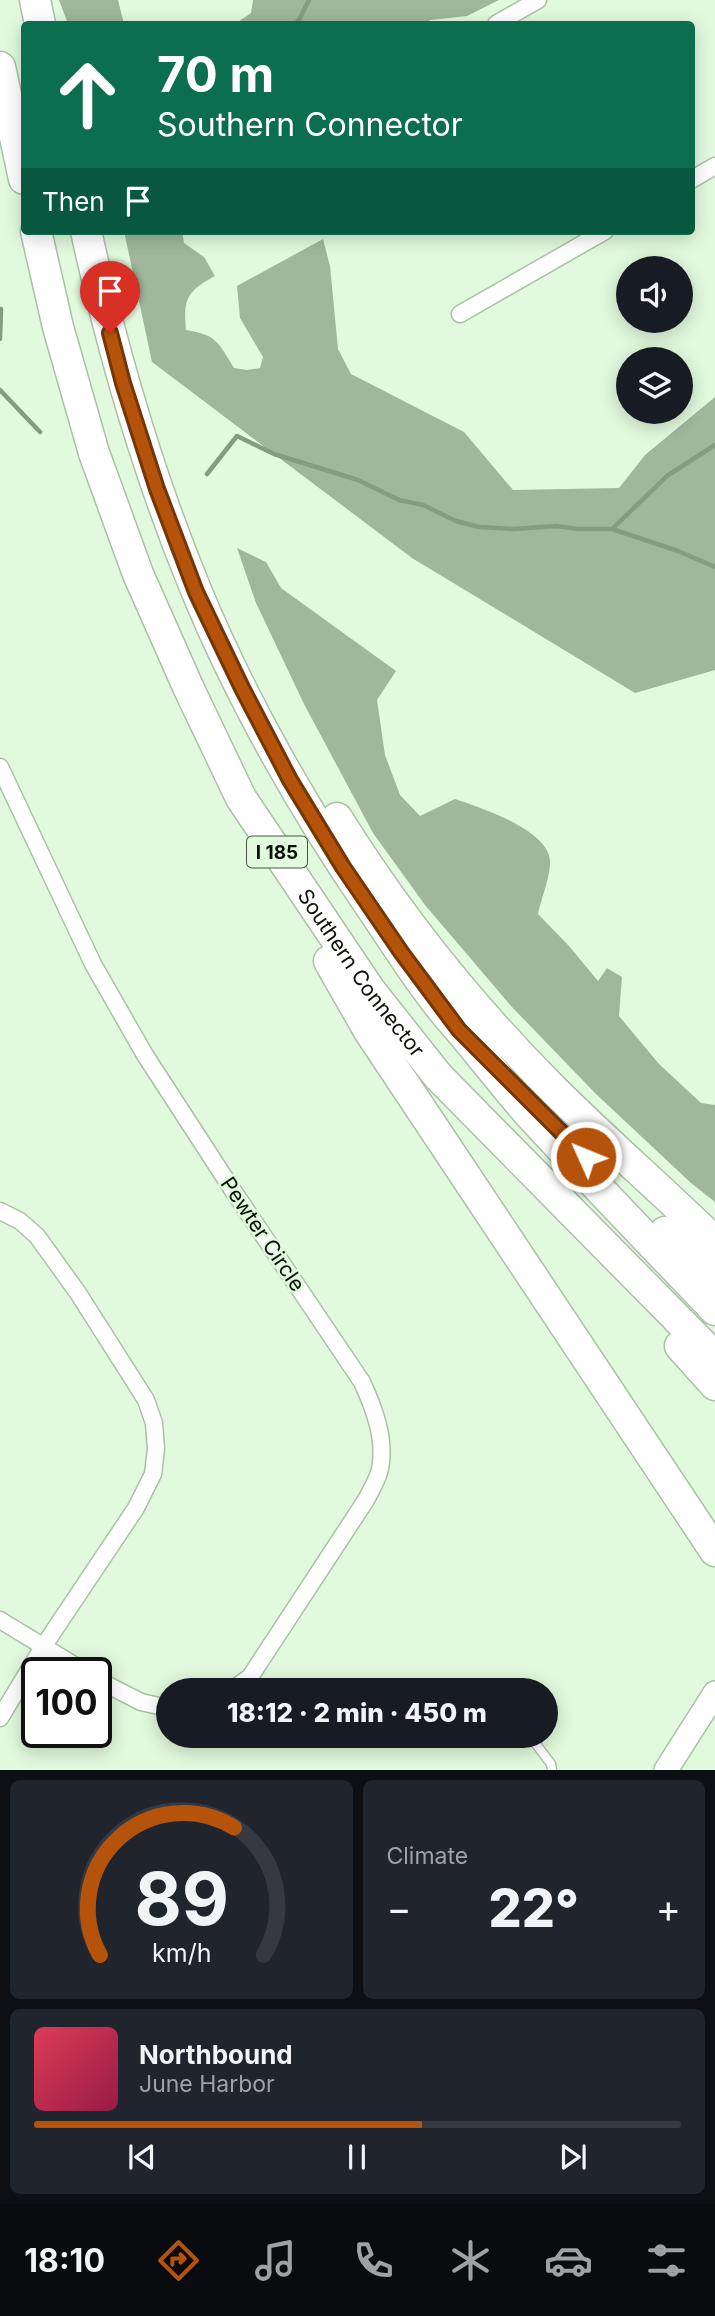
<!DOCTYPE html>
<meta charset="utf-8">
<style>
body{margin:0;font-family:Inter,sans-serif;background:#20242c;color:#f1f3f6;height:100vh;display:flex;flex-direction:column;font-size:26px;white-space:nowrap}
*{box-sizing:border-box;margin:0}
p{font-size:23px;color:#9ea1a6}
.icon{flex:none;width:38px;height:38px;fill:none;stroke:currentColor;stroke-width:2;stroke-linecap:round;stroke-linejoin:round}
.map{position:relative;height:1770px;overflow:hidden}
.sheet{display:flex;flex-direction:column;gap:10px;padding:10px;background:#0d0f14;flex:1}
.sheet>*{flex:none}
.guide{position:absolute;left:21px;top:21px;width:674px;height:214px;border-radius:7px;box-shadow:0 4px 18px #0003;background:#0b6e4f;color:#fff;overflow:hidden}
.tools{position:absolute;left:616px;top:256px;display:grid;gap:14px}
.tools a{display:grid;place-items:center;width:77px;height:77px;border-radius:50%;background:#171b24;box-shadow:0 4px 18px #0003;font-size:35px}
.speed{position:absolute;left:21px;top:1657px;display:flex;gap:14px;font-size:35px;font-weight:700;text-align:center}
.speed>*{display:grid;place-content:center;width:91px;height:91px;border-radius:50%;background:#171b24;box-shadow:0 4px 18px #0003;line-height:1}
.speed .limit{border:4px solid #111;border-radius:10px;background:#fff;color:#111}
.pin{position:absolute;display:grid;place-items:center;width:60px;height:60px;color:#fff;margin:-72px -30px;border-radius:50% 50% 50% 0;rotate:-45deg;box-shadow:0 0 7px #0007}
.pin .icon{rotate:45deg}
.me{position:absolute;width:77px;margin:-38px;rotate:314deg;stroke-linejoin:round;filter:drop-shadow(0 0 5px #0008)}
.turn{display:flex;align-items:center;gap:24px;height:147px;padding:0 21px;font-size:32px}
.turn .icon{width:91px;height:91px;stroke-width:2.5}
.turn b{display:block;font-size:49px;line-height:60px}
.then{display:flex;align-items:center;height:66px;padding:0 21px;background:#0003;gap:14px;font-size:26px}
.big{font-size:52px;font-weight:800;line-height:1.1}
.sheet .tile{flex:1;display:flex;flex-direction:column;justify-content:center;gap:10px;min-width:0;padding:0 24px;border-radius:10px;background:#20242c}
.sheet .dial{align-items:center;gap:0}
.dial svg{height:182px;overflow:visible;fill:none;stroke:#363941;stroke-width:7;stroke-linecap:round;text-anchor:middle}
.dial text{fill:#f1f3f6;stroke:none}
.song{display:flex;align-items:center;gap:21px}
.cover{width:84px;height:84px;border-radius:10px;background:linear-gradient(135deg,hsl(350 70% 55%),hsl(340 70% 35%))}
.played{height:7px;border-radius:4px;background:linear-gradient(90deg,#b45309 60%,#363941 60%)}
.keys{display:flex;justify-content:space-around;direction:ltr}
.heat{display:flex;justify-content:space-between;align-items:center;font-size:38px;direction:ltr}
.sheet .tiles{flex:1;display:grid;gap:10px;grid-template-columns:1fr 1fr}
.tile:last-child{grid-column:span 2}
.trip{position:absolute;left:156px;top:1678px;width:402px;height:70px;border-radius:35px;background:#171b24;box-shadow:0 4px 18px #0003;font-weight:800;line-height:70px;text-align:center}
.dock{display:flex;height:112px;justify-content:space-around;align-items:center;background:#090b0e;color:#9ea1a6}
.dock .icon{width:49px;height:49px}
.dock .active{color:#b45309}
.dock b{font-size:32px;color:#f1f3f6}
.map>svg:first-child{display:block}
</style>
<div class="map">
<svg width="715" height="1770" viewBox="0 0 715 1770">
<rect width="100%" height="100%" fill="#e1f9dd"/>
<path fill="#a0b79c" d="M 59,0 L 118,0 L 124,24 L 68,24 Z
M 253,0 L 499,0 L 467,16 L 431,20 L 420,24 L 235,24 L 251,13 Z
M 124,231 L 182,231 L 184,243 L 204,257 L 215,276 C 187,291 183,299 186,330 C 217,335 218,342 234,368 L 247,370 L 260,368 L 263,357 L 240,318 L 237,286 L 323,239 L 330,266 L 338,349 L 351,374 L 464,432 L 513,490 L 619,488 L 645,455 L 715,397 L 715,670 L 635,693 L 412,558 L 152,362 Z
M 237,548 L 266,562 L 281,588 L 396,671 L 377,700 L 385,755 L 400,795 L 420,816 L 455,799 C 479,807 549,830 550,861 C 551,874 541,900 538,914 L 569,946 L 598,981 L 607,968 L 622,977 L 619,1016 L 659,1064 L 701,1103 L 715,1105 L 715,1202 L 691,1183 L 596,1094 L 511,1006 L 425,905 L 373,833 L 304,704 L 256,603 Z"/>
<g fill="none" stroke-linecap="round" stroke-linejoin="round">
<path stroke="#859c82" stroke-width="4.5" d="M 294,24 L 299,20 L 309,0
M 0,339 L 1,309
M 0,390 L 40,432
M 207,474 L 237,436 L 274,454 L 358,480 L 399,500 L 423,505 L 456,521 L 479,527 L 514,529 L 556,526 L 578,529 L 612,529 L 678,551 L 715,567
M 612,529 L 667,476 L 715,445"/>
<defs>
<path id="lane" d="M 454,1688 L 459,1690
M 530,1736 L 551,1764 L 552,1770"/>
<path id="street" d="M 496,24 L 538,0
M 691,180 L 715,166
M 460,314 L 605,231
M 0,767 L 93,964 L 145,1055 L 232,1189 L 362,1382 C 374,1408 386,1439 380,1469 C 378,1479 371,1490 366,1500 L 250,1677 L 232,1690
M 0,1211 L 20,1221 L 37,1236 L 78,1293 L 146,1400 L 154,1423 L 156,1449 L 153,1474 L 136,1508 L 43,1647 L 0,1718
M 0,1620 L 87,1673
M 96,1679 L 141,1702 L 168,1708"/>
<path id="secondary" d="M 666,1770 L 715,1693"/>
<g id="highway">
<path d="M 35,0 L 40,24"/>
<path d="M 0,67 L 24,179"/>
<path id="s1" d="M 36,231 L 58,327 L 94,453 L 138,574 L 189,689 L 241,798 L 370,990 L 438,1076 L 715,1357"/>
<path d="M 86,231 C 113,354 148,474 196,590 C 240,697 303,808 368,903 C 396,944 424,990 457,1027 C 482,1056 505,1087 530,1115 C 591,1181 653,1245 715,1310"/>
<path d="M 337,818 C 398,916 471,1007 553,1089 C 605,1141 662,1190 715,1242"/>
<path d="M 329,961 L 369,1031 L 715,1551"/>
<path d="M 665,1232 L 715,1276"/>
<path d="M 680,1346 L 715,1385"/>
</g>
</defs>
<use href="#lane" stroke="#aac1a6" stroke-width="11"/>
<use href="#street" stroke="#aac1a6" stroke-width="19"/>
<use href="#secondary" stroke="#aac1a6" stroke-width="26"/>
<use href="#highway" stroke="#aac1a6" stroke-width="33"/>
<use href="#lane" stroke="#fff" stroke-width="8"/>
<use href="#street" stroke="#fff" stroke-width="16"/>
<use href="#secondary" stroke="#fff" stroke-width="23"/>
<use href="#highway" stroke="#fff" stroke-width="30"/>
</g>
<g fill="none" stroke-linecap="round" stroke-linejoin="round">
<defs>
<path id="route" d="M 110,333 L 123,383 L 157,489 L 196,592 L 242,688 L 290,780 L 343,867 L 401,952 L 459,1030 L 586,1157"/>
</defs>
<use href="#route" stroke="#753606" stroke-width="18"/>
<use href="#route" stroke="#b45309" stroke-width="12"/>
</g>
<g text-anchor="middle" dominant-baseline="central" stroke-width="5" stroke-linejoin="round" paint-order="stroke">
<rect fill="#e1f9dd" stroke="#4a5748" stroke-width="2" x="247" y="836.5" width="60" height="31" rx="5"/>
<g font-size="19" font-weight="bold" fill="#0a1108">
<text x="277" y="852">I 185</text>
</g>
<g font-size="21" fill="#0a1108" stroke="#e1f9dd">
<text stroke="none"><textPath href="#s1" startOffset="817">Southern Connector</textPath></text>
<text transform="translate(263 1234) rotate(56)">Pewter Circle</text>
</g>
</g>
</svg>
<div class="tools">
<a><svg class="icon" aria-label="sound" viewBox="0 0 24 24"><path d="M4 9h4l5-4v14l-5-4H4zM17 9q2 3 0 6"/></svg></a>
<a><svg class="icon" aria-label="layers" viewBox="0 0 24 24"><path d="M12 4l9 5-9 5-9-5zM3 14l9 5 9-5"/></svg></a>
</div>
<div class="speed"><div class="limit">100</div></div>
<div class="pin" style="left:110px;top:333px;background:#d93025"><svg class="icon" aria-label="arrive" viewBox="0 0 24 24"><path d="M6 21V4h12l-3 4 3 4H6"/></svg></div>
<svg class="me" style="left:586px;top:1157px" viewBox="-20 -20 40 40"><circle r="17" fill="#b45309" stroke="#fff" stroke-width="3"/><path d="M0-11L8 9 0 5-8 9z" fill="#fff"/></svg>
<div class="trip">18:12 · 2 min · 450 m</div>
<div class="guide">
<div class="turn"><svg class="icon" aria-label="ahead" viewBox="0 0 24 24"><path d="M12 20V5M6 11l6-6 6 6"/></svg><div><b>70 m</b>Southern Connector</div></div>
<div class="then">Then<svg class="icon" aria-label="arrive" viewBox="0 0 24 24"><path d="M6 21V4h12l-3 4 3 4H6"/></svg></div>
</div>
</div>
<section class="sheet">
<div class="tiles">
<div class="tile dial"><svg viewBox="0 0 100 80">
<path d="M14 69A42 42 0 1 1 86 69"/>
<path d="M14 69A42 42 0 0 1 73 13" stroke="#b45309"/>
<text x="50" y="56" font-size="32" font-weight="700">89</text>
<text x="50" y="72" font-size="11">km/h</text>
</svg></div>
<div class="tile"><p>Climate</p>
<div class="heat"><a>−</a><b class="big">22°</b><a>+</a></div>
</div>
<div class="tile">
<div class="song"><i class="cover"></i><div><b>Northbound</b><p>June Harbor</p></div></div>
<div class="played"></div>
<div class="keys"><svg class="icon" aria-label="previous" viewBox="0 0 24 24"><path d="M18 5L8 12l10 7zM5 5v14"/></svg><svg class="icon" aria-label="pause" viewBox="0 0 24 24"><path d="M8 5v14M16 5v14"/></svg><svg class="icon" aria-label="next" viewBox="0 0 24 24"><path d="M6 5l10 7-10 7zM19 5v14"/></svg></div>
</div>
</div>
</section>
<nav class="dock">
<b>18:10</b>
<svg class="icon active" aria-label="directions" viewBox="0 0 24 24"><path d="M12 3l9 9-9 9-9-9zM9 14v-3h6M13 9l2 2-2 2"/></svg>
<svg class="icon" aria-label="music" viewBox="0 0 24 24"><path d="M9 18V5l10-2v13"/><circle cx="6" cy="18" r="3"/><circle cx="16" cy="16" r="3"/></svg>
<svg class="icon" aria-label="phone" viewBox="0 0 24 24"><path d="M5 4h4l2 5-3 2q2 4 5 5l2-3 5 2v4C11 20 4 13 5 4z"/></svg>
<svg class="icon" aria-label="climate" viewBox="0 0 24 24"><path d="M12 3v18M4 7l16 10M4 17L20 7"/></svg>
<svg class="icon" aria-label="car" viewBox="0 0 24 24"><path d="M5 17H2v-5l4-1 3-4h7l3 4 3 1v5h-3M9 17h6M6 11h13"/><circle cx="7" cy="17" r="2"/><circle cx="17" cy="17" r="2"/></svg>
<svg class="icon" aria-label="filters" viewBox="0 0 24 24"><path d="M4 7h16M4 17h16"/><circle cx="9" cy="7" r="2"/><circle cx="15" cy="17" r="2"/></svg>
</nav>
